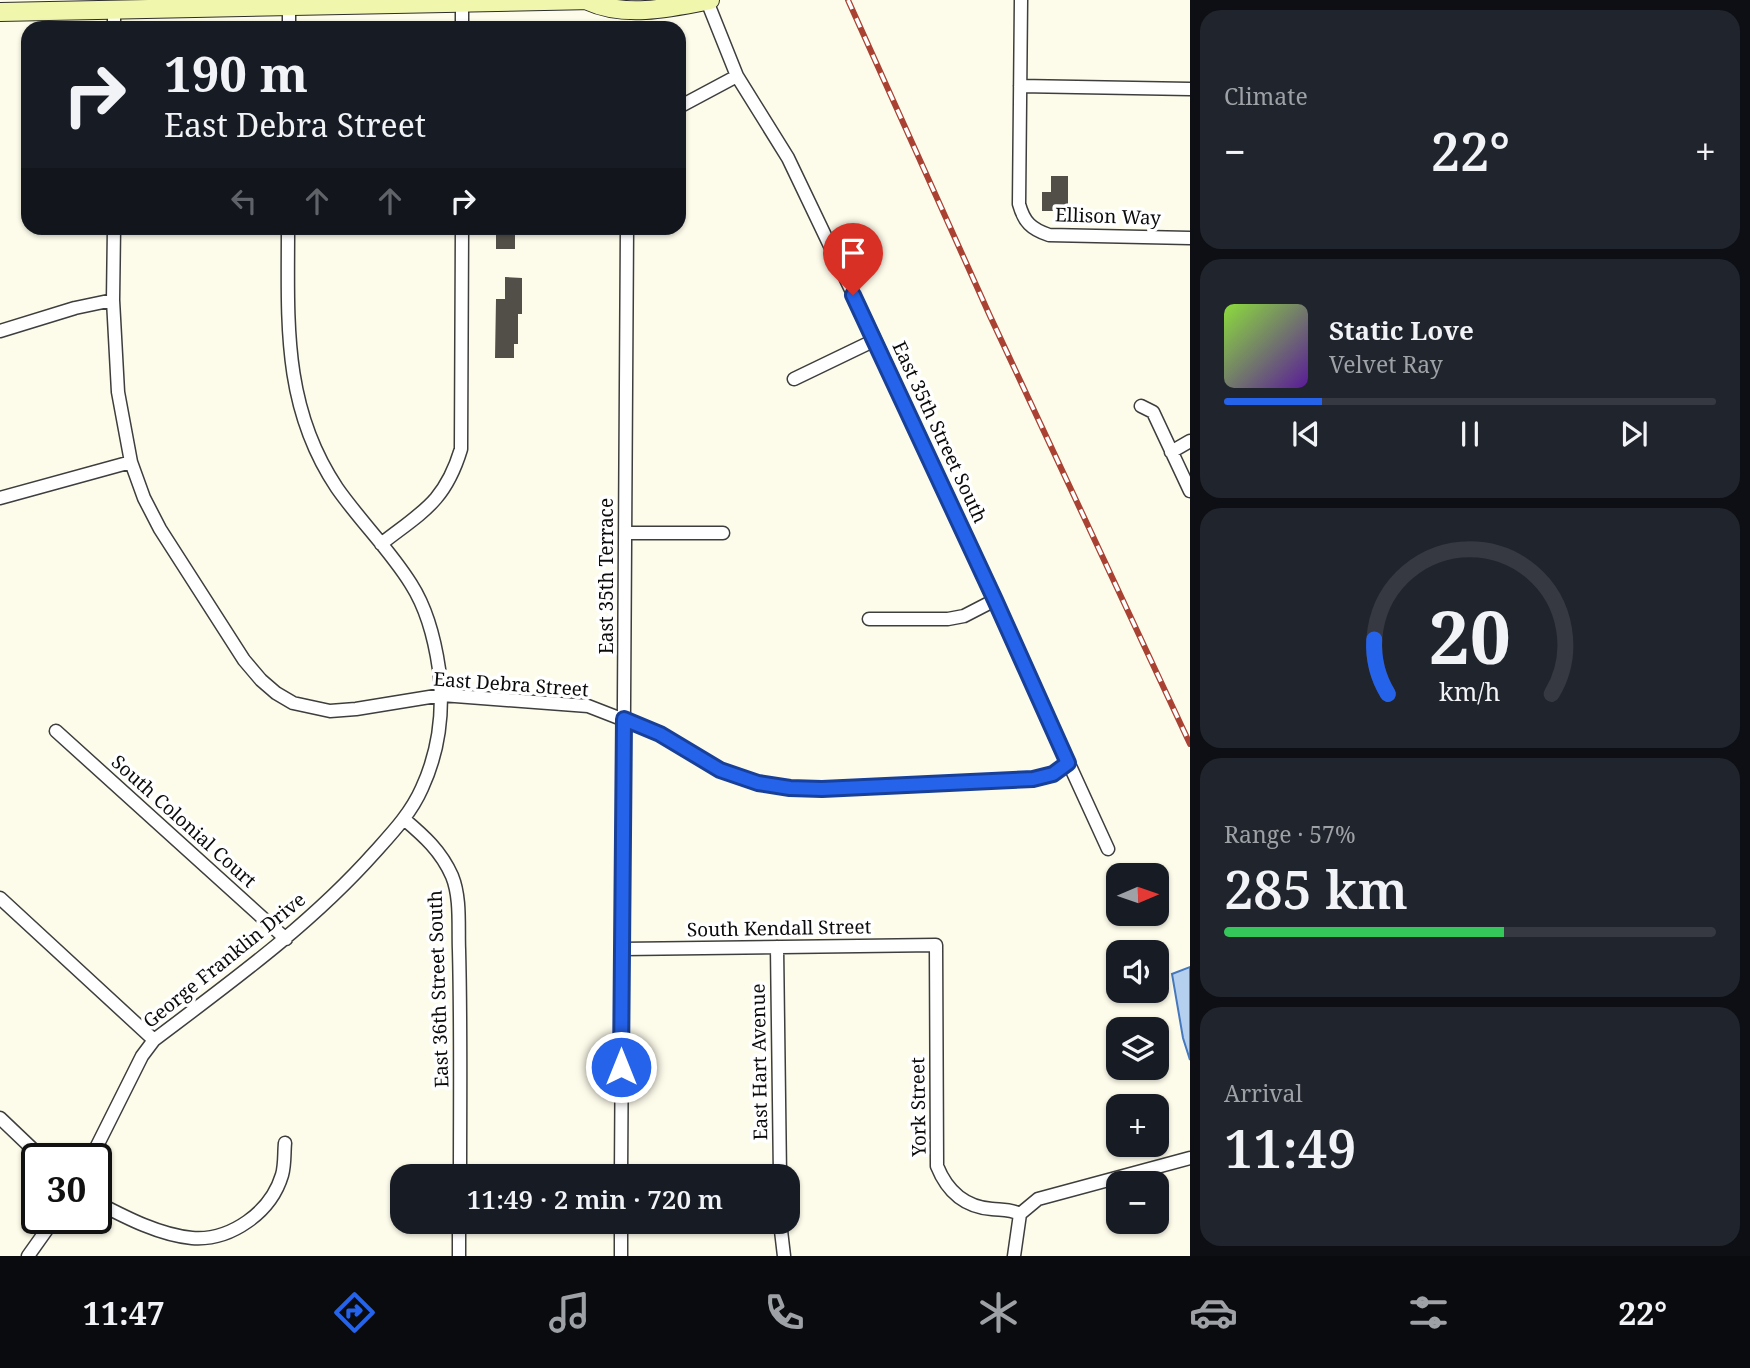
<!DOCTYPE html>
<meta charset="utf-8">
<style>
body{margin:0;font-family:"Noto Serif",serif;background:#20242c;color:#f1f3f6;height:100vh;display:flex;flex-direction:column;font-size:26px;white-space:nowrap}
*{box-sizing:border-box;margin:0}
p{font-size:23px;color:#9ea1a6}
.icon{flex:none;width:38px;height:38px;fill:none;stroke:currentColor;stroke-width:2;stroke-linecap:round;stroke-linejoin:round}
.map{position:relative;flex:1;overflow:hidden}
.details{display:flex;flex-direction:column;gap:10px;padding:10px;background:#0d0f14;width:560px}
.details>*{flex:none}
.guide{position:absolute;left:21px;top:21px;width:665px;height:214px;border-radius:21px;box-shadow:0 2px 5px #0004;background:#171b24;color:#f1f3f6;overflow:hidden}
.needle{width:46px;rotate:88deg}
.buttons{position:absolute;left:1106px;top:863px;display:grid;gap:14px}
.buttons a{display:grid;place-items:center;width:63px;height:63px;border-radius:14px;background:#171b24;box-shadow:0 2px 5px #0004;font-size:35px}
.speed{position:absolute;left:21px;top:1143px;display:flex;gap:14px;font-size:35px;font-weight:700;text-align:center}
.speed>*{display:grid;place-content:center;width:91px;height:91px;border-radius:50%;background:#171b24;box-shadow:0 2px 5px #0004;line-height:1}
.speed .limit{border:4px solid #111;border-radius:10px;background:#fff;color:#111}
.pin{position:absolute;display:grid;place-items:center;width:60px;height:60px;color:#fff;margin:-72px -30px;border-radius:50% 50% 50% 0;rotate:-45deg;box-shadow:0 0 7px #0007}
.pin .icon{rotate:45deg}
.me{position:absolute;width:77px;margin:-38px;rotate:0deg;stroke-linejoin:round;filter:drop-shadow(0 0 5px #0008)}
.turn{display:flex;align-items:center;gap:24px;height:147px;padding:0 28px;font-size:32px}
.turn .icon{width:91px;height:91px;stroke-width:2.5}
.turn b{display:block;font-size:49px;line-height:60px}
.lanes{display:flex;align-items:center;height:66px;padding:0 28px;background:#0003;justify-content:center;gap:35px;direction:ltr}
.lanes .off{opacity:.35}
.big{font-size:52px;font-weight:600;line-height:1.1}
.details .widget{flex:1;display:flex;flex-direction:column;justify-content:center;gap:10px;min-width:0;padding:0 24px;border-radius:21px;background:#20242c}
.details .dial{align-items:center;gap:0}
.dial svg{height:182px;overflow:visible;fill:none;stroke:#363941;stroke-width:7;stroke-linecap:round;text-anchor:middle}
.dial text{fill:#f1f3f6;stroke:none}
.song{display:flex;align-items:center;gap:21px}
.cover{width:84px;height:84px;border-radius:10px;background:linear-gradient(135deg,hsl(90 70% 55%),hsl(270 70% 35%))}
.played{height:7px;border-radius:4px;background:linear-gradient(90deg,#2563eb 20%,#363941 20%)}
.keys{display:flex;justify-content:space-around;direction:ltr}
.heat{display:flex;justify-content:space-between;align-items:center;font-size:38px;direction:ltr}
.charge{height:10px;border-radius:5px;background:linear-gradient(90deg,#34c759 57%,#363941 0)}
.trip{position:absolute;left:390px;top:1164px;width:410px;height:70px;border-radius:21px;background:#171b24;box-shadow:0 2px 5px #0004;font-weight:600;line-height:70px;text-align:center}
.menu{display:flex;height:112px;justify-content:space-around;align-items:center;background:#090b0e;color:#9ea1a6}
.menu .icon{width:49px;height:49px}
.menu .selected{color:#2563eb}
.menu b{font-size:32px;color:#f1f3f6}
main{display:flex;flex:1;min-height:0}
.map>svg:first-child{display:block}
</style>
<main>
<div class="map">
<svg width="1190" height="1256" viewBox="0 0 1190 1256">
<rect width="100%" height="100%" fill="#fdfceb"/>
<path fill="#b5cfee" stroke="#4578bd" stroke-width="2" d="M 1190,967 L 1190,1060 L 1183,1038 L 1172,974 Z"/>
<path fill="#524e48" d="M 1051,176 L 1068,176 L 1068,211 L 1042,211 L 1042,192 L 1051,192 Z
M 498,228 L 515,228 L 515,249 L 496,249 L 496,229 Z
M 505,277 L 522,278 L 522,314 L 518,314 L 518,344 L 514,344 L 514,358 L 495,358 L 496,299 L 505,299 Z"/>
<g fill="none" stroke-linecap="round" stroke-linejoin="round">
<defs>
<path id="minor" d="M 1021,0 L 1019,204 C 1024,222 1031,229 1049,235 L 1190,238
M 707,1 L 737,76 L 788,158 L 875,340 L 1108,849
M 289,7 L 289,28
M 114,28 L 114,10
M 462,28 L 462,3
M 1020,86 L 1190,89
M 679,107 L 737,76
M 114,228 L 113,300 L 118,392 L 131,462 L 144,498 L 160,529 L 244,660 L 261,680 L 276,693 L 293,703 L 330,711 L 356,709 L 442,695 L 588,706 L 660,734 L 720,770 L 758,783 L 790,788 L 822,789 L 1033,779 L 1053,774 L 1068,763
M 0,331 L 75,308 L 113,300
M 794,379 L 875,340
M 1141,406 L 1153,412 L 1190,491
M 1171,452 L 1190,441
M 0,498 L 131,462
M 626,533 L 723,533
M 381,544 C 422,512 445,502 461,449 L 462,228
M 869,619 L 948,619 L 964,616 L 995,600
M 56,731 L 286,939
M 404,819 C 424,836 441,851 452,876 C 461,898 458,926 459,950 C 461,1025 460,1101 460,1176
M 0,898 L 154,1040
M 777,947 L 780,1176
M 622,949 L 936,945 L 937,1166 C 947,1191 964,1207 992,1209 C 1002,1210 1010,1209 1020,1214
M 0,1118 L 42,1158
M 91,1158 L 142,1056 L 154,1040 C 232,981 310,925 375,852 C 393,832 411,813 422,788 C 439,751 444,710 439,669 C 435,641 427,609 411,584 C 390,550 360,521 337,488 C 282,406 288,321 288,228
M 621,1176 L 627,228
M 96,1202 C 125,1217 159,1235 192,1238 C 231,1241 271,1212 282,1175 C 285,1165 284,1153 285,1143
M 1020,1214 L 1038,1199 L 1190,1158
M 780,1222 L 784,1256
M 28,1256 L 55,1218
M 459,1256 L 459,1222
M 621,1256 L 621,1222
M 1014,1256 L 1020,1214"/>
<path id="secondary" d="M 588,1 C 625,18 670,8 710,0
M 0,12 L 593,0"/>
</defs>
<use href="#minor" stroke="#3e3e3e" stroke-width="15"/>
<use href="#secondary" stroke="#2d2d2d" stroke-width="20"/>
<use href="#minor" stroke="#fff" stroke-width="12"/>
<use href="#secondary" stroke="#f1f6ad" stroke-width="18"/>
<defs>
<path id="rail" d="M 848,0 L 990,316 L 1190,744"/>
</defs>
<use href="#rail" stroke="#aa4233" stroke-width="6"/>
<use href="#rail" stroke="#fff" stroke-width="3.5" stroke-dasharray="10" stroke-linecap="butt"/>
</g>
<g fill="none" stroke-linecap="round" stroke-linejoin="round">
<defs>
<path id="route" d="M 621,1067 L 624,719 L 660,734 L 720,770 L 758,783 L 790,788 L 822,789 L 1033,779 L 1053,774 L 1068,763 L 995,600 L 853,295"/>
</defs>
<use href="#route" stroke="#184099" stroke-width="18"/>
<use href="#route" stroke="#2563eb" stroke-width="12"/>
</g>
<g text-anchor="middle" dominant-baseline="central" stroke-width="7" stroke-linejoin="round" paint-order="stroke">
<g font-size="19" fill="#0b0b0b" stroke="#fff">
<text transform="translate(1108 216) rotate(2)">Ellison Way</text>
<text transform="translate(940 432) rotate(65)">East 35th Street South</text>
<text transform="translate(606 576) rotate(-90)">East 35th Terrace</text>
<text transform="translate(511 684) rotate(4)">East Debra Street</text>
<text transform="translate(184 821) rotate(42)">South Colonial Court</text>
<text transform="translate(779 928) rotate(-1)">South Kendall Street</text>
<text transform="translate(224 960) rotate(-39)">George Franklin Drive</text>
<text transform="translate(438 989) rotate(-92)">East 36th Street South</text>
<text transform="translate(759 1062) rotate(-91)">East Hart Avenue</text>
<text transform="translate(918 1107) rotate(-91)">York Street</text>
</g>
</g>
</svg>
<div class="buttons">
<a><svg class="needle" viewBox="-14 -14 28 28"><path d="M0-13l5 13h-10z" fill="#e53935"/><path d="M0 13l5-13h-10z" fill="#9ea1a6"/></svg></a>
<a><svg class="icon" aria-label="sound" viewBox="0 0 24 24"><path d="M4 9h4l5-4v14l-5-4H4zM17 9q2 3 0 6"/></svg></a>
<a><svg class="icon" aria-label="layers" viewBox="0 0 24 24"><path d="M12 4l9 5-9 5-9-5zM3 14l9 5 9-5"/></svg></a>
<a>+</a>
<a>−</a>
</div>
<div class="speed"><div class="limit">30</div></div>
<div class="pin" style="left:853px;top:295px;background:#d93025"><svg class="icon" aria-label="arrive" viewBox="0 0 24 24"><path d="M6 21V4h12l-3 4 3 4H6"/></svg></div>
<svg class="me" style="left:621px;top:1067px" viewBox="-20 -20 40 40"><circle r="17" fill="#2563eb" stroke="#fff" stroke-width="3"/><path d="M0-11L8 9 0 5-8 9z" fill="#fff"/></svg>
<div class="trip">11:49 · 2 min · 720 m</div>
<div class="guide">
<div class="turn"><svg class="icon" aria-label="right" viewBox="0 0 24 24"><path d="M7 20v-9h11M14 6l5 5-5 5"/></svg><div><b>190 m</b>East Debra Street</div></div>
<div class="lanes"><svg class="icon off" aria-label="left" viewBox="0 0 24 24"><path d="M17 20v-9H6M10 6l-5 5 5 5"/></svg><svg class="icon off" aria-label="ahead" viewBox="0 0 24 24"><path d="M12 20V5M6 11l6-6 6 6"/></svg><svg class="icon off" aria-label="ahead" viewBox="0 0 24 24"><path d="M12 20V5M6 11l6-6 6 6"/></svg><svg class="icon" aria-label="right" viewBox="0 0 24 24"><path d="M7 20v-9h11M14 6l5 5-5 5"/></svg></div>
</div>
</div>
<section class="details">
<div class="widget"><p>Climate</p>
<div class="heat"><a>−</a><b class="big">22°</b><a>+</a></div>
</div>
<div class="widget">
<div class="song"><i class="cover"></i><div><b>Static Love</b><p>Velvet Ray</p></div></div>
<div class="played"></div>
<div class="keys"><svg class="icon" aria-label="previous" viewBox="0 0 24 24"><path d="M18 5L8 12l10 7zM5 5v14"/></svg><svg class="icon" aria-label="pause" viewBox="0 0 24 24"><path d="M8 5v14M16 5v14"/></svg><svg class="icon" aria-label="next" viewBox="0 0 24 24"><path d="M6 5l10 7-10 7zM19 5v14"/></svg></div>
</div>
<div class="widget dial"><svg viewBox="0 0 100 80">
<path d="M14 69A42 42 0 1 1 86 69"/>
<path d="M14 69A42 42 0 0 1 8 45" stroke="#2563eb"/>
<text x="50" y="56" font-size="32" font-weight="700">20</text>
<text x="50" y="72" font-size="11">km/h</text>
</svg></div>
<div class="widget"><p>Range · 57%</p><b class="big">285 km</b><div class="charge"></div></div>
<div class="widget"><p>Arrival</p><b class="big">11:49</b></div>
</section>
</main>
<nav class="menu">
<b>11:47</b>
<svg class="icon selected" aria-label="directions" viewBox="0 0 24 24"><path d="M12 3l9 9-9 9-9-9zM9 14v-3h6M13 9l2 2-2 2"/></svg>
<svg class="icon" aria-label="music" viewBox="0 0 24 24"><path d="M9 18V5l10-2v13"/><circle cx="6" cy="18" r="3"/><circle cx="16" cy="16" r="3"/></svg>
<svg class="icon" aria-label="phone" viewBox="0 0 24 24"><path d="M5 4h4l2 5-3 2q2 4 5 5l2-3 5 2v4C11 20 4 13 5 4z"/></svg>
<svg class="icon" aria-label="climate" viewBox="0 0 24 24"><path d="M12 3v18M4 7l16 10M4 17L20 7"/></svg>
<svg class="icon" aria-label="car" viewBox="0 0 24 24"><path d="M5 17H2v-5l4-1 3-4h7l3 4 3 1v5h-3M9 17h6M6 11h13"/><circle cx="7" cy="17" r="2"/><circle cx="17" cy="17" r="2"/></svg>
<svg class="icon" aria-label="filters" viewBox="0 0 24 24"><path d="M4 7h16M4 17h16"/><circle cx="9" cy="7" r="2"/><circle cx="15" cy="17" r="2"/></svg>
<b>22°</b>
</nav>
